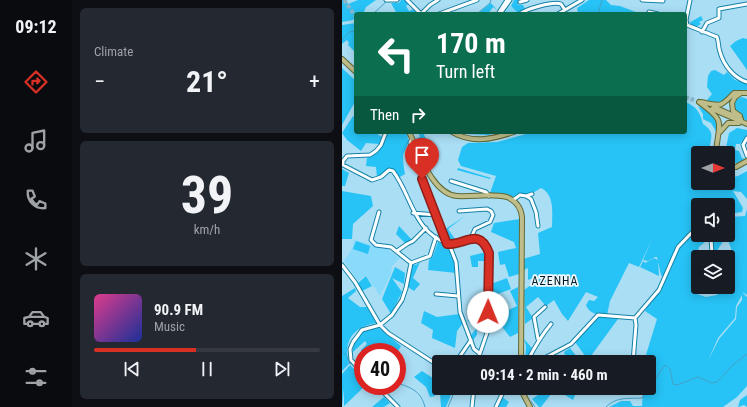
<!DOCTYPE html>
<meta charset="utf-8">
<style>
body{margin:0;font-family:"Roboto Condensed",sans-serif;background:#242831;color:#f1f3f6;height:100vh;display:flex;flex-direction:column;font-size:15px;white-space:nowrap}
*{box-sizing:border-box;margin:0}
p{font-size:13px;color:#9ea1a6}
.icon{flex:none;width:22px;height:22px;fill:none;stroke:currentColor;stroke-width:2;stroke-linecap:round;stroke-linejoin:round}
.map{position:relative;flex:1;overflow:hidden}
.side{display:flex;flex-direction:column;gap:8px;padding:8px;background:#0d0f14;width:270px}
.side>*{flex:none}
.top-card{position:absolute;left:12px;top:12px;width:333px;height:122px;border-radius:4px;box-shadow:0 2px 10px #0003;background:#0b6e4f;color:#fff;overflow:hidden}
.needle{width:26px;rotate:90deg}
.fabs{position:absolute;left:349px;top:146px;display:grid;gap:8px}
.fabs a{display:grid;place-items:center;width:44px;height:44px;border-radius:4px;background:#171b24;box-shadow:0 2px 10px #0003;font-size:20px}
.speed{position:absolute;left:12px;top:343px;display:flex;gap:8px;font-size:20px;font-weight:700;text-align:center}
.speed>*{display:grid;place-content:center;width:52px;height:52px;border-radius:50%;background:#171b24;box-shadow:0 2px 10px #0003;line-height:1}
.speed .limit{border:6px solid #d22;background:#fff;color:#111}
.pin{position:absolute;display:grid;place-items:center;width:34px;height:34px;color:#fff;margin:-41px -17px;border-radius:50% 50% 50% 0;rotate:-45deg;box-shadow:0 0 4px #0007}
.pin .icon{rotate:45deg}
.me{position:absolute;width:44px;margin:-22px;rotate:1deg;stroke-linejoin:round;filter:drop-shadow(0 0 3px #0008)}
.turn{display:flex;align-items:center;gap:14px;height:84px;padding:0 16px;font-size:18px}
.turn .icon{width:52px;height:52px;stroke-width:2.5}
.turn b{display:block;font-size:28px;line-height:34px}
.then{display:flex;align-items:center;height:38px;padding:0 16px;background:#0003;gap:8px;font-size:15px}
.big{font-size:30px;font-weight:700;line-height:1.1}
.side .card{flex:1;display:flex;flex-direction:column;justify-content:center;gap:6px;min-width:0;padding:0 14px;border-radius:6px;background:#242831}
.side .dial{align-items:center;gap:0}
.dial b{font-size:52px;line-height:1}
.song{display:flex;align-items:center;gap:12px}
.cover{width:48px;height:48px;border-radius:6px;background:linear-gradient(135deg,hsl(330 70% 55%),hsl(230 70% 35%))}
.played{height:4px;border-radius:2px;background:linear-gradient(90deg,#d93025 45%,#363941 45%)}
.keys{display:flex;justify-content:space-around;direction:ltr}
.heat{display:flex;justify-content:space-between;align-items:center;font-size:22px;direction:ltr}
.trip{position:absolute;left:90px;top:355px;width:224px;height:40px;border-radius:4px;background:#171b24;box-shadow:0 2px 10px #0003;font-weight:700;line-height:40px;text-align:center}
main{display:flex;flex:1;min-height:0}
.menu{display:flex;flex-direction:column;width:72px;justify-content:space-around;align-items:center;background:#090b0e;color:#9ea1a6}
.menu .icon{width:28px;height:28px}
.menu .active{color:#d93025}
.menu b{font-size:18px;color:#f1f3f6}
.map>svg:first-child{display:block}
</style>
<main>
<nav class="menu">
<b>09:12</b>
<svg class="icon active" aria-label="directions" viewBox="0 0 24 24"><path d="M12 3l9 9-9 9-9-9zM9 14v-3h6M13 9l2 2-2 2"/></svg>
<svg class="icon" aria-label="music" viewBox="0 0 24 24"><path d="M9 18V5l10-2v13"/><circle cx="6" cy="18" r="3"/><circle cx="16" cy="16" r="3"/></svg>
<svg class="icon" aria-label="phone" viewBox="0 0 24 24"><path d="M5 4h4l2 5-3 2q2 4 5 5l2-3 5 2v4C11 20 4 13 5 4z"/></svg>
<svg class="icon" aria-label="climate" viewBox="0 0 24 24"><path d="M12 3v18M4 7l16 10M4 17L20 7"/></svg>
<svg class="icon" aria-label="car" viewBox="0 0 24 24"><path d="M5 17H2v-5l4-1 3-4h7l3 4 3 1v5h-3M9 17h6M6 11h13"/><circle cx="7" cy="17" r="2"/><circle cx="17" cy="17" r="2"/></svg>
<svg class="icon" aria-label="filters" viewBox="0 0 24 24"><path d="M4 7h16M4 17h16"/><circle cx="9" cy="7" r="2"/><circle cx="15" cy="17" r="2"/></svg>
</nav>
<section class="side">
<div class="card"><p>Climate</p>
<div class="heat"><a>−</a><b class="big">21°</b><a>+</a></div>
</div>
<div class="card dial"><b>39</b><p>km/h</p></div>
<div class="card">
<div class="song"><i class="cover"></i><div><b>90.9 FM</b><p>Music</p></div></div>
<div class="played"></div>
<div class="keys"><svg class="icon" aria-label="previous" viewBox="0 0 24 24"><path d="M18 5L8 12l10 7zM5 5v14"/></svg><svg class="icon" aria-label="pause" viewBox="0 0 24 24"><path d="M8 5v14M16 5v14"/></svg><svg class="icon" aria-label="next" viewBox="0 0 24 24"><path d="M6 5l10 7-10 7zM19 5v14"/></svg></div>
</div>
</section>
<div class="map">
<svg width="405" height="407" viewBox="0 0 405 407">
<rect width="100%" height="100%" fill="#aadef5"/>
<path fill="#8adafc" d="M 167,5 L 176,13 L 175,14 L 161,14 Z
M 12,240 L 45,249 L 58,258 L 50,266 L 49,274 L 38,296 L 24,275 L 16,281 L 2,261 L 10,249 Z"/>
<path fill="#27c3f6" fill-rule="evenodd" d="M 0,0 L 4,0 L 6,4 L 16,0 L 34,0 L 24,7 L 21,14 L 14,14 L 11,20 L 0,22 Z
M 59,0 L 65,0 L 68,3 L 64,6 L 67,11 L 72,9 L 74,11 L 69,14 L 55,14 L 49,3 L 57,3 Z
M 172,0 L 176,0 L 176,5 L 181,5 L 183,9 L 176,13 L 169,6 Z
M 247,0 L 264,0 L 269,5 L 278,6 L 299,14 L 236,14 L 235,8 Z
M 149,3 L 155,10 L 151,7 L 146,14 L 135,14 Z
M 359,16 L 361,20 L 357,22 L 359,24 L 354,27 L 347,23 Z
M 14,23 L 14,53 L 6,45 L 7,43 L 5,40 L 0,44 L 0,25 Z
M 401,38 L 405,39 L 405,70 L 388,46 L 394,41 Z
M 0,68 L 14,81 L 14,100 L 0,125 Z
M 373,70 L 382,75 L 385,72 L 393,80 L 405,83 L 405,91 C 387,84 390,109 364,101 L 370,94 L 365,87 L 366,76 L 369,71 Z
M 400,97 L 405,99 L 405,121 L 394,113 L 391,106 L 393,100 Z
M 343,102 C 354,106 358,112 361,124 C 376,134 366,140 368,153 L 356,153 L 356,183 L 386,183 L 386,178 L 396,176 L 405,171 L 405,199 L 399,192 L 391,191 L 401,208 L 400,212 L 386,214 L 386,205 L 356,205 L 356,224 L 334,247 L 321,277 L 319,275 L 315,257 L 313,257 L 306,261 L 301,260 L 310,239 L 297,267 L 287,263 L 268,301 L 265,315 C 256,314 248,315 244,305 L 247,300 L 252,301 L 256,297 L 244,292 L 226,321 L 220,314 L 212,300 L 204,306 L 196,297 L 184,307 L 191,318 L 183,324 L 182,290 L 202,276 L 201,274 L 186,280 L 186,268 L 182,270 L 181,259 L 198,254 L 196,233 L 210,227 C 210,213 213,195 199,188 L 184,197 L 176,195 L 171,197 L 148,193 L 154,176 L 119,166 L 116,160 L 120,147 L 126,143 L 155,142 L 191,132 L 343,132 Z
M 356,106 L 369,113 L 375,122 L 375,133 L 369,123 L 361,119 L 361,114 Z
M 11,116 L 14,118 L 14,132 L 32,132 L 40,137 L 37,144 L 24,143 L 19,151 L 5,140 L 0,133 Z
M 395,128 L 405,130 L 405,136 L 398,144 L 394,144 L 393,150 L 397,151 L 400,158 L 403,159 C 397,164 394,164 386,161 L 386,153 L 381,152 L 384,148 L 387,133 Z
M 45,132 L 64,132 C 70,145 62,147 61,157 C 61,162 62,169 63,174 L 56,178 L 50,169 L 46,169 L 35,178 L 34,167 L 24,166 L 25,158 C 37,154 42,144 45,132 Z
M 76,132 L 81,132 L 89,152 L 79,156 L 72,140 L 78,137 Z
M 128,132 L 157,132 L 146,135 L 126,134 Z
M 116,168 L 149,178 L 148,179 L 115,170 Z
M 0,169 L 7,173 L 3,186 L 0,186 Z
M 0,191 L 29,196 L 31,206 L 11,224 L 10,239 L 0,239 Z
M 405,209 L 405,295 L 400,292 L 405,297 L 405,386 L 395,397 L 381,407 L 267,407 L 279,401 L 288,401 L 291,406 L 300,406 L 301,388 L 307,388 L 307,362 L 303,358 L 315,319 L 303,311 L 328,271 L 337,248 L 355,228 L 356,235 L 366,235 L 363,242 L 357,247 L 354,260 L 349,285 L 352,293 L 364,297 L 375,295 L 380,287 L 386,287 L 386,257 L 381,256 L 390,251 L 385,238 L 382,240 L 371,257 L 371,235 L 386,235 L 386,217 L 403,216 ZM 400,295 L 400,300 L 395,307 L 394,319 L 377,339 L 366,361 L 376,338 L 393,318 L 394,306 Z
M 123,216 L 106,229 L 113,239 L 108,240 L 102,230 Z
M 178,219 L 177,274 L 167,277 L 163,264 L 158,265 L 156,252 L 174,248 L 172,242 L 149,232 L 152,223 Z
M 57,226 L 71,241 L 63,243 L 54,234 Z
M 14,241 L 28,246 L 26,254 L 11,249 Z
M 96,242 L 106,246 L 112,260 L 114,273 L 86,270 L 87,260 L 91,256 Z
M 144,252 L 144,261 L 136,261 L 136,267 L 130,267 L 128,256 Z
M 312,258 L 316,260 L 317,276 L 298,267 L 301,261 L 303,263 Z
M 78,262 L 71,278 L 78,284 L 72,291 L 66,287 L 69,267 L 71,264 L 74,265 Z
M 53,267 L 63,273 L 62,284 L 50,278 L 60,292 L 49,314 L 40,299 Z
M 24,276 L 30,286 L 20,291 L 16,283 Z
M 165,278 L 169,289 L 153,295 L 149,284 Z
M 176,287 L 176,333 L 168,337 L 157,323 L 147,324 L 147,290 L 154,316 L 175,306 L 168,291 Z
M 13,288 L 14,291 L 6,298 L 18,307 L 25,307 L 34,323 C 11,327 1,341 7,364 L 0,371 L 0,296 Z
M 82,311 L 95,317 L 117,314 L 121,323 L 115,331 L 113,348 L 90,338 L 91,330 L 79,323 Z
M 256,316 L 276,319 L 246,360 L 233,342 Z
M 138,317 L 139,319 L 134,320 L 135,335 L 131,340 L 129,335 L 134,329 L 125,320 Z
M 37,328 L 59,346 L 55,353 L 21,352 L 21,358 L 19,350 L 25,344 L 23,341 L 11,352 C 10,346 17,333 24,330 C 28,329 33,329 37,328 Z
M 182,339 L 190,348 L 183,362 L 184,346 Z
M 228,348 L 239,362 L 225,362 L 222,352 Z
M 8,365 L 21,378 L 21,386 L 23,386 L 2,406 L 2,389 L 0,407 L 0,374 Z
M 80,371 L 97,382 L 93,396 L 88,397 L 84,387 L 72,377 Z
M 101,388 L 112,388 L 104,407 L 99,407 L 98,393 Z
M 206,388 L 236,388 L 231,400 L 213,389 L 199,407 L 197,407 L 190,399 Z
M 405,395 L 405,407 L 402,405 L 396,407 L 398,400 Z
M 159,396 L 167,402 L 164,407 L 154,407 Z
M 42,397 L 48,403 L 42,407 L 30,407 Z"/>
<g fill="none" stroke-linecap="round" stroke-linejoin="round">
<path stroke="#45a1c5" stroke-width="1" d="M 31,14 L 45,1 L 55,2 L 58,0
M 135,14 L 148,3 L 149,0
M 256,14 L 260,0
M 0,40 L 7,32 L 14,31
M 0,351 L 5,356 L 8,364 L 11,363
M 124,362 L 128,355 L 129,362
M 55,383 C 70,388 79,391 83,407
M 189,401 L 193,407
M 106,407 L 114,388
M 264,407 C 275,396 287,399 300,398 L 323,365 L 328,369 L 331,384 L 335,385 L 356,377 L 370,383 L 375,382 L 391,365 L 405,354"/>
<path stroke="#88b7cc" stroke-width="4" stroke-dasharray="4 2" stroke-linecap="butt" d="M 2,0 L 14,17
M 343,97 L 352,100"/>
<defs>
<path id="minor" d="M 44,0 L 55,0
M 65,0 L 79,14
M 300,0 L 321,1
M 178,2 L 185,0
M 307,12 L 316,14
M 79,14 L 88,5 L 96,0
M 97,14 L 135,0
M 156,14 L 165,0
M 158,14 L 168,0
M 178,14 C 184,9 211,1 219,4 L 223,10
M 216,14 L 240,0
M 345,25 L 375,37 C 377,42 376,47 378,52 C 382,66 392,78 405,82
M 345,25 L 344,20 L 348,0
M 360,32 L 365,23 L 377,18 L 377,9 L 405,4
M 44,132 L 39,145 L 34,151 L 28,155 L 5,156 L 1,161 L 1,165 L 30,180 L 39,177 L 47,170 L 51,171 C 70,196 71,232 107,244 C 124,241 139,230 147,253 L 146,330 L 135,362
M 70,138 L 68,143 L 72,155 L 105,244
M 405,138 L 401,145 L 405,156
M 109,181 L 144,192 L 147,196
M 184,196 L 189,199 L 194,212 L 196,226
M 171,200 L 178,195 L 184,196 L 190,194
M 117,211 L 145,209 L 149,211 L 151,215 L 148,222 L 133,229 L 129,238
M 37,212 L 29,240 L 34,245 L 49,247 L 69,263
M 71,213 L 94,215
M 369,235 L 370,257
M 107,244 L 114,262 L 118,312 L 132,349 L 137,353
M 55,251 L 65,244 L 71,241 L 84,228
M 0,265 L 13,282 L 38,325 L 46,333 L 97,366
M 94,294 L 116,296
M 293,318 L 317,290 L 336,247 L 356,226
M 196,339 L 192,317 L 203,307
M 136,357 L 141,362
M 114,362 L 129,340
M 185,362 C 192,348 199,336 209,324
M 195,362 L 229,344 L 256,315 L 293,318
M 291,362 L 294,325 L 293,318
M 21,373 L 9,360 L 8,349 L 11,342 L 20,330 L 38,325 L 50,315 L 60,300 L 64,288 L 69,263 L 88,256 L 94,237
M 35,386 L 56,407
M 130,407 L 132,388
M 154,407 L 163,388"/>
<path id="major" d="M 0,59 L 14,72
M 357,102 C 386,123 376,122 374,153
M 359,102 C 379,106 378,108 392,93 L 405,93
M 372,107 L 399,119
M 370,109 L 405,124
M 398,116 L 391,111 L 390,103 L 393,97 L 399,93
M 67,132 C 77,152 90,194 115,196 C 132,197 149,193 165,197 C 174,201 179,207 180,217 L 179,362
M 110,132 C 131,144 150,139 172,132
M 378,132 L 386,123 L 397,123
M 386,167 L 394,167 L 405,161
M 178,388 L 188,407"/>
</defs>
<use href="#minor" stroke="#1482a6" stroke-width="5"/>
<use href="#major" stroke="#606835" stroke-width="6"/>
<use href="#minor" stroke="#fff" stroke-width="3"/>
<use href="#major" stroke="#bfbd8a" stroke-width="4"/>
</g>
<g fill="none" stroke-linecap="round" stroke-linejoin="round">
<defs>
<path id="route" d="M 80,179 L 105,244 C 122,246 137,226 147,253 L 146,312"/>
</defs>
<use href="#route" stroke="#8d1f18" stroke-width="10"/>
<use href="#route" stroke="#d93025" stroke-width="7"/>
</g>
<g text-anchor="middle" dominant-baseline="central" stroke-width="3.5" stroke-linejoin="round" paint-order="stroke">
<g font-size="12" letter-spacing="1" fill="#001b27" stroke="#eff8fc">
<text x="213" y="281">AZENHA</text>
</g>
</g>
</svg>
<div class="fabs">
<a><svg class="needle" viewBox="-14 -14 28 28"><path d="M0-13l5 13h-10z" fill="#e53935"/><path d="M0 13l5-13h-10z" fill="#9ea1a6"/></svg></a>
<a><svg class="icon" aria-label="sound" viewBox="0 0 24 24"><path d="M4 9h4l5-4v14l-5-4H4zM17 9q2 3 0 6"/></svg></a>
<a><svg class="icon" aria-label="layers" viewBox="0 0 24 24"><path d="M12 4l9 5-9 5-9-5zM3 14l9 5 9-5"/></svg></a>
</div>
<div class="speed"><div class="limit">40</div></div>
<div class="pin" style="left:80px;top:179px;background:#d93025"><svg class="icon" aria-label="arrive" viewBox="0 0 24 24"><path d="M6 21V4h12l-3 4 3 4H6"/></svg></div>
<svg class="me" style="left:146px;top:312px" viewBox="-20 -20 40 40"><circle r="19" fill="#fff"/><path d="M0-13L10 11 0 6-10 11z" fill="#d93025"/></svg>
<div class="trip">09:14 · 2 min · 460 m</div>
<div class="top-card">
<div class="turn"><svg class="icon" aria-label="left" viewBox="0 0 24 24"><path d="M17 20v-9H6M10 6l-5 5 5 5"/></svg><div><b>170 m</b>Turn left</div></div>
<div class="then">Then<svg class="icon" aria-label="right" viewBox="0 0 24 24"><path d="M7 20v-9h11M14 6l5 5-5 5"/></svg></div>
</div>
</div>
</main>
